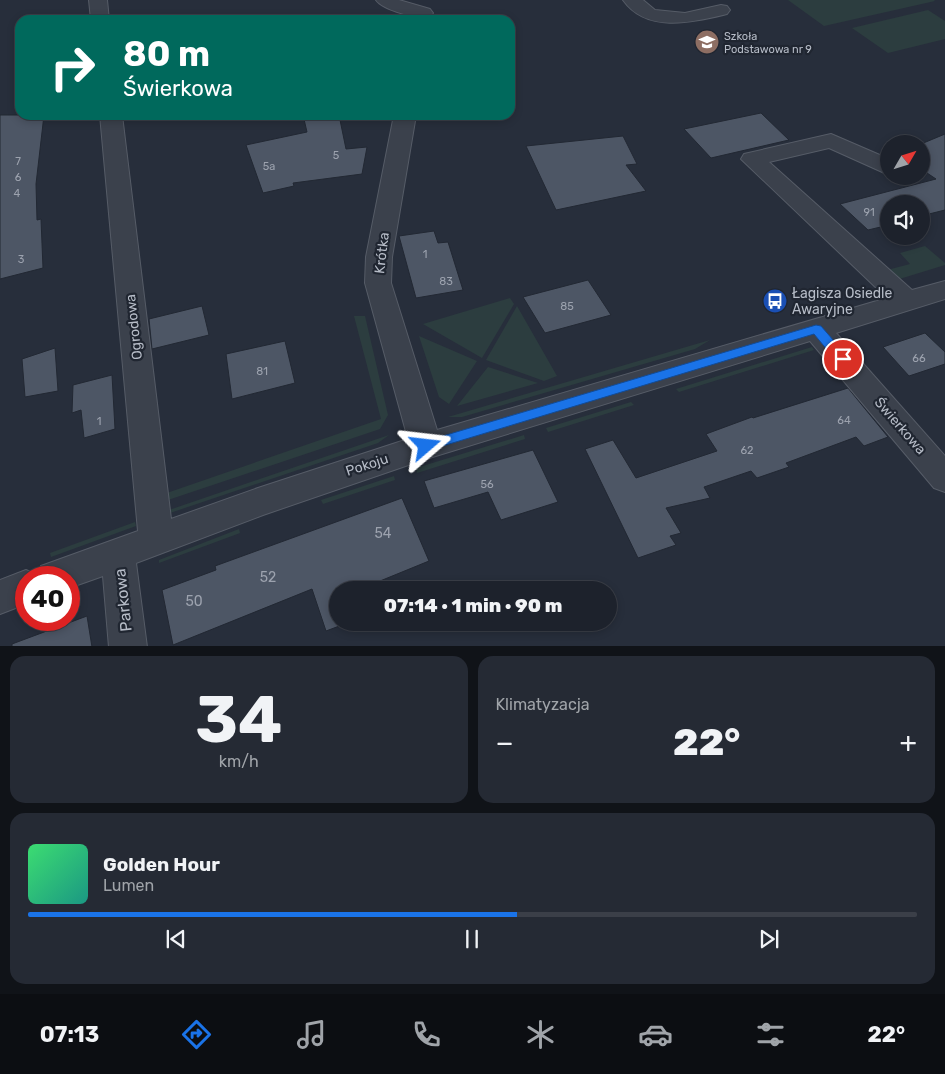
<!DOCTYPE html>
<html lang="pl">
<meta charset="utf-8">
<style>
body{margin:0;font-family:Rubik,sans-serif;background:#252a34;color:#f1f3f6;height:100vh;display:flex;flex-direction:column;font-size:19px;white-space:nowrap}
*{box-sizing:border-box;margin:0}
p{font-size:16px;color:#a0a4a9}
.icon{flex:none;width:28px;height:28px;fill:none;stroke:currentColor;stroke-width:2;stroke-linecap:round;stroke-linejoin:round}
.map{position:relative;height:646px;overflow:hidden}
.sheet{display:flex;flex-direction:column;gap:10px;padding:10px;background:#101318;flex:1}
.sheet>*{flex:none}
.banner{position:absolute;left:15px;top:15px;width:500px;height:105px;border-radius:15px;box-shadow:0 2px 8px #0003,0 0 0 1px #3b3f48;background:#00695c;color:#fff;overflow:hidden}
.needle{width:32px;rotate:51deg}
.fabs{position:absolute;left:880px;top:135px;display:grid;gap:10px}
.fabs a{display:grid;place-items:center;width:50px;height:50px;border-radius:50%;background:#1d222c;box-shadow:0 2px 8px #0003,0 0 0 1px #3b3f48;font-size:25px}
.speed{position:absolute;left:15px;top:566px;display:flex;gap:10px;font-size:25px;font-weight:700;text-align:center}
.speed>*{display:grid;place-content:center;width:65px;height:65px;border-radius:50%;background:#1d222c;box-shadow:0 2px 8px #0003,0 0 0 1px #3b3f48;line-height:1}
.speed .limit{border:8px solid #d22;background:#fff;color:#111}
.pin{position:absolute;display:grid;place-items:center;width:42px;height:42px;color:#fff;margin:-21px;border:2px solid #fff;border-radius:50%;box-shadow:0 1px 5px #0007}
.me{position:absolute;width:55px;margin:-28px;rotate:73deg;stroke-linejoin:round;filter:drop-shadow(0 0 4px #0008)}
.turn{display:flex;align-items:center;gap:18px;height:105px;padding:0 25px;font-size:22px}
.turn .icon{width:65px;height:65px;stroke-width:2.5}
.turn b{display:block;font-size:35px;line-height:42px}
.big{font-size:38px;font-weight:800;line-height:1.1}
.sheet .widget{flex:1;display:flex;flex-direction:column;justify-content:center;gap:8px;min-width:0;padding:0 18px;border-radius:15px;background:#252a34}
.sheet .dial{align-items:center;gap:0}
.dial b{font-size:65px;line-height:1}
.song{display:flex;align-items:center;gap:15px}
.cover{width:60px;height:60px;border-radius:8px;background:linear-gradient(135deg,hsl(140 70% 55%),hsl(170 70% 35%))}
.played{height:5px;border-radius:2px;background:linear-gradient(90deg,#1a73e8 55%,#3b3f48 55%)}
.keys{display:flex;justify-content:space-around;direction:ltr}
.heat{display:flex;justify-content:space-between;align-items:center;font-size:28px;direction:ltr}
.sheet .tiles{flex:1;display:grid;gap:10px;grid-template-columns:1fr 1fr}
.widget:last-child{grid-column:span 2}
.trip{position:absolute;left:329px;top:581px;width:288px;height:50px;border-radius:25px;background:#1d222c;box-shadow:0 2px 8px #0003,0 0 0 1px #3b3f48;font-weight:800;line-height:50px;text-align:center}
.tab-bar{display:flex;height:80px;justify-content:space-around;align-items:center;background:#0c0e12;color:#a0a4a9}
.tab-bar .icon{width:35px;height:35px}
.tab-bar .active{color:#1a73e8}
.tab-bar b{font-size:22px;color:#f1f3f6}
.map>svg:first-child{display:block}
</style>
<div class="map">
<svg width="945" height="647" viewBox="0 0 945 647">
<rect width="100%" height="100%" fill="#272e3b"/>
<path fill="#2c3d3f" d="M 788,0 L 934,0 L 935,1 L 824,26 Z
M 928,10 L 945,21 L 945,39 L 888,53 L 852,28 Z
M 925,246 L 945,263 L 945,265 L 893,281 L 883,274 L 891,269 L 910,264 L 900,253 Z
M 510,298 L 514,304 L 482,358 L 423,324 Z
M 517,306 L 557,376 L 544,381 L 486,360 Z
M 354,316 L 365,316 L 388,415 L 380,429 L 159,503 L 161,495 L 381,419 Z
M 419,336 L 477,361 L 449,404 L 439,397 Z
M 710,340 L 695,349 L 462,417 L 448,417 Z
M 812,347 L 814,350 L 679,392 L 676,389 Z
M 488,367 L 538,383 L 457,406 Z
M 631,402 L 634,405 L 548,432 L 546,428 Z
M 389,435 L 378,443 L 170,513 L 169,510 Z
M 524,435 L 525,439 L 417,473 L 416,468 Z
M 394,476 L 395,480 L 323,504 L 321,500 Z
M 135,522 L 136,526 L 51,557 L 50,553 Z
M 239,529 L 240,533 L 159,563 L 159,560 Z"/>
<path fill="#4d5665" stroke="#222833" d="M 761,113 L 789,140 L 711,158 L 684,129 Z
M 0,115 L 44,115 L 36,184 L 37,220 L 41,219 L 43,268 L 0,279 Z
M 303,115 L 339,115 L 346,149 L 367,147 L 362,174 L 293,183 L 294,186 L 263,193 L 246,145 L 307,132 Z
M 945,134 L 945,210 L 921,216 L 921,204 L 889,204 L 889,225 L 868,230 L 840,204 L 936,179 L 921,169 L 921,144 Z
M 623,136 L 637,164 L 626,165 L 646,191 L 556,210 L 526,146 Z
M 434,231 L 438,243 L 448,242 L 463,290 L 416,298 L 399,236 Z
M 588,280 L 611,315 L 545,333 L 523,297 Z
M 202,306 L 209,335 L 152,349 L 149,319 Z
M 925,333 L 945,352 L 945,364 L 909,376 L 883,347 Z
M 285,341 L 295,383 L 232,399 L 226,354 Z
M 55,348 L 58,391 L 25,397 L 22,359 Z
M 112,375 L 115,429 L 84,438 L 81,410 L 72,413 L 73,385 Z
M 848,388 L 888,437 L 864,446 L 856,437 L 786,463 L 789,467 L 757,478 L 751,471 L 704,487 L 710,498 L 666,508 L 681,533 L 670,536 L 676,545 L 638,558 L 585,449 L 613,440 L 636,478 L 717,451 L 706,434 L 752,417 L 753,418 Z
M 533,450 L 558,502 L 501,520 L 488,492 L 434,508 L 424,481 Z
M 402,498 L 429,561 L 358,590 L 338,590 L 338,622 L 350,622 L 326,631 L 312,589 L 173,645 L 162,590 L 216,570 L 215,566 Z
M 87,616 L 92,647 L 12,647 L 12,644 Z"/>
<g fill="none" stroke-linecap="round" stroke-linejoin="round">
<defs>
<path id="minor" d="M 89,0 L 107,0 L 109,20 L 91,20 Z
M 376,0 L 399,0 L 430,9 L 433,13 L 430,17 C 419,20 383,10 376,0 Z
M 623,0 L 643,0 L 655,10 L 685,13 L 721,5 L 727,6 L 730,10 L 727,14 C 693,22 647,34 623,0 Z
M 100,115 L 122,115 L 171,519 L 258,488 L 408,439 L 365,283 L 366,257 L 394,115 L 416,115 L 392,257 L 391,283 L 437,430 L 887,298 L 741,159 L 744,154 L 831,134 L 889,159 L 889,175 L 829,148 L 769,162 L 912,290 L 945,281 L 945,299 L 836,333 L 945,456 L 945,492 L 934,488 L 810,341 L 426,459 L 263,515 L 136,563 L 147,647 L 109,647 L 103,576 L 69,588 L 69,578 L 26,578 L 26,604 L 0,614 L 0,580 L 26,570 L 37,575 L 41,566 L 138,531 Z"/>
</defs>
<use href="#minor" stroke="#565c67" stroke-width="2"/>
<use href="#minor" fill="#3b414c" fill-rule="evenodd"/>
</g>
<path fill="#1a73e8" stroke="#114b97" d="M 816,325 L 821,326 L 847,356 L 849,359 L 847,363 L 838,363 L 814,334 L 426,451 L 421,450 L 419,446 L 421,442 L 426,441 Z"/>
<defs>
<symbol id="school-disc" viewBox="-11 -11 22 22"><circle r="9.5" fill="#8d6e63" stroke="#202631"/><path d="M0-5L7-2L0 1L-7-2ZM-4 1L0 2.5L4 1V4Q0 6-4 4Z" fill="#fff"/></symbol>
<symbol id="bus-disc" viewBox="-11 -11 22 22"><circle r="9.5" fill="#1a4fb4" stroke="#202631"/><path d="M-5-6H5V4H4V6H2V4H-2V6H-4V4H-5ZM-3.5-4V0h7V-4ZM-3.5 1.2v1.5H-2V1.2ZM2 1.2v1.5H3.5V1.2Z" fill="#fff"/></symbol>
</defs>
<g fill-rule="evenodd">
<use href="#school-disc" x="693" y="28" width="28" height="28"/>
<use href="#bus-disc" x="761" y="287" width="28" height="28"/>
</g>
<g text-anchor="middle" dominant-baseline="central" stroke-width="4.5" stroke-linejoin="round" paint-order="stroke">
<g font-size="11" fill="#b6bcc7" stroke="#202631" text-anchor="start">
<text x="724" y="36">Szkoła<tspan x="724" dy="13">Podstawowa nr 9</tspan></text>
</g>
<g font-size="11" fill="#9ca2ae">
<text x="336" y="155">5</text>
<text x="18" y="161">7</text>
<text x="269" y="166">5a</text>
<text x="18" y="177">6</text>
<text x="17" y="193">4</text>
<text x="869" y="212">91</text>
<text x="425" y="254">1</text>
<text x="21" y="259">3</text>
<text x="446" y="281">83</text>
<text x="567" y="306">85</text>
<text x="919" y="358">66</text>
<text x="262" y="371">81</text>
<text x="844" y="420">64</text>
<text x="99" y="421">1</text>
<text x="747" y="450">62</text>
<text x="487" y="484">56</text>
</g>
<g font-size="14" fill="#b6bcc7" stroke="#202631">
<text transform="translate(382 253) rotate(-83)">Krótka</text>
<text transform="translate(134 327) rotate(-96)">Ogrodowa</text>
<text transform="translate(900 426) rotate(49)">Świerkowa</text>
<text transform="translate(367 465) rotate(-18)">Pokoju</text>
</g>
<g font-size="14" fill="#b6bcc7" stroke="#202631" text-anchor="start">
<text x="792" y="293">Łagisza Osiedle<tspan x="792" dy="16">Awaryjne</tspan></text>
</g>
<g font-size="14" fill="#9ca2ae">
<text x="383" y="533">54</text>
<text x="268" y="577">52</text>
<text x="194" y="601">50</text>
</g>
<g font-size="16" fill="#b6bcc7" stroke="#202631">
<text transform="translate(123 600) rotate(-96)">Parkowa</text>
</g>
</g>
</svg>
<div class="fabs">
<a><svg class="needle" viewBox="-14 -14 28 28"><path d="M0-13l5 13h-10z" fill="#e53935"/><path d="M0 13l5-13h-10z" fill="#a0a4a9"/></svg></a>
<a><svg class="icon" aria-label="sound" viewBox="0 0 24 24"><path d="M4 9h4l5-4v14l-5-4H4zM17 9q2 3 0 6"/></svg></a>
</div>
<div class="speed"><div class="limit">40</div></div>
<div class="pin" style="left:843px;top:359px;background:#d93025"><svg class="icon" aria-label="arrive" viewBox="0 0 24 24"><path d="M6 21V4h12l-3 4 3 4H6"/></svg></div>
<svg class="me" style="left:426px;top:446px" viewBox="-20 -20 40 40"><path d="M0-17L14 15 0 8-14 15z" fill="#1a73e8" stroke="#fff" stroke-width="4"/></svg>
<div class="trip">07:14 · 1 min · 90 m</div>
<div class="banner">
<div class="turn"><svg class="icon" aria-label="right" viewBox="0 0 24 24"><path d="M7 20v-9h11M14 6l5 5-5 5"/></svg><div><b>80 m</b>Świerkowa</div></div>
</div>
</div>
<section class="sheet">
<div class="tiles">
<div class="widget dial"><b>34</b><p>km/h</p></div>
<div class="widget"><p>Klimatyzacja</p>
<div class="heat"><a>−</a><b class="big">22°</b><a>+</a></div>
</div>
<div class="widget">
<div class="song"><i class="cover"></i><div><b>Golden Hour</b><p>Lumen</p></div></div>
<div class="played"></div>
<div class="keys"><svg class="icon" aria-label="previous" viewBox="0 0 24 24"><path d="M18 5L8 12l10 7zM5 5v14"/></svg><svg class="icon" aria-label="pause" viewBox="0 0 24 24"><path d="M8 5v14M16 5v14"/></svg><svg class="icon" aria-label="next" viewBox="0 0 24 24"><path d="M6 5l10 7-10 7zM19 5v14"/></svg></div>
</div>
</div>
</section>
<nav class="tab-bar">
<b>07:13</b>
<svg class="icon active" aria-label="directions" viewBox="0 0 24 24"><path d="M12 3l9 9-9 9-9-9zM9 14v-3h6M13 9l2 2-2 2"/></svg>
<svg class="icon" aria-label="music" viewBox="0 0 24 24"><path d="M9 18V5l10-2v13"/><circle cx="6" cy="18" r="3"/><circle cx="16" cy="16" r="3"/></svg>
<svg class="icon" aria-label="phone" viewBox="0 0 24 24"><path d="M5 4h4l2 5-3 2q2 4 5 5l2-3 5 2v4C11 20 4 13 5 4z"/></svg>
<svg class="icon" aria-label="climate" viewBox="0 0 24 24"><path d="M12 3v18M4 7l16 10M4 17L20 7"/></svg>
<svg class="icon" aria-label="car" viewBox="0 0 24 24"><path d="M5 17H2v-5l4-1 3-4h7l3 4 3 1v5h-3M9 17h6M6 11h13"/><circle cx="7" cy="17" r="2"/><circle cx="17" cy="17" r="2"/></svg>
<svg class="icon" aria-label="filters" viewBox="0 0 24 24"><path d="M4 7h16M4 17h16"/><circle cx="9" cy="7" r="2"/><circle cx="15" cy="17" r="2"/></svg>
<b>22°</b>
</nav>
